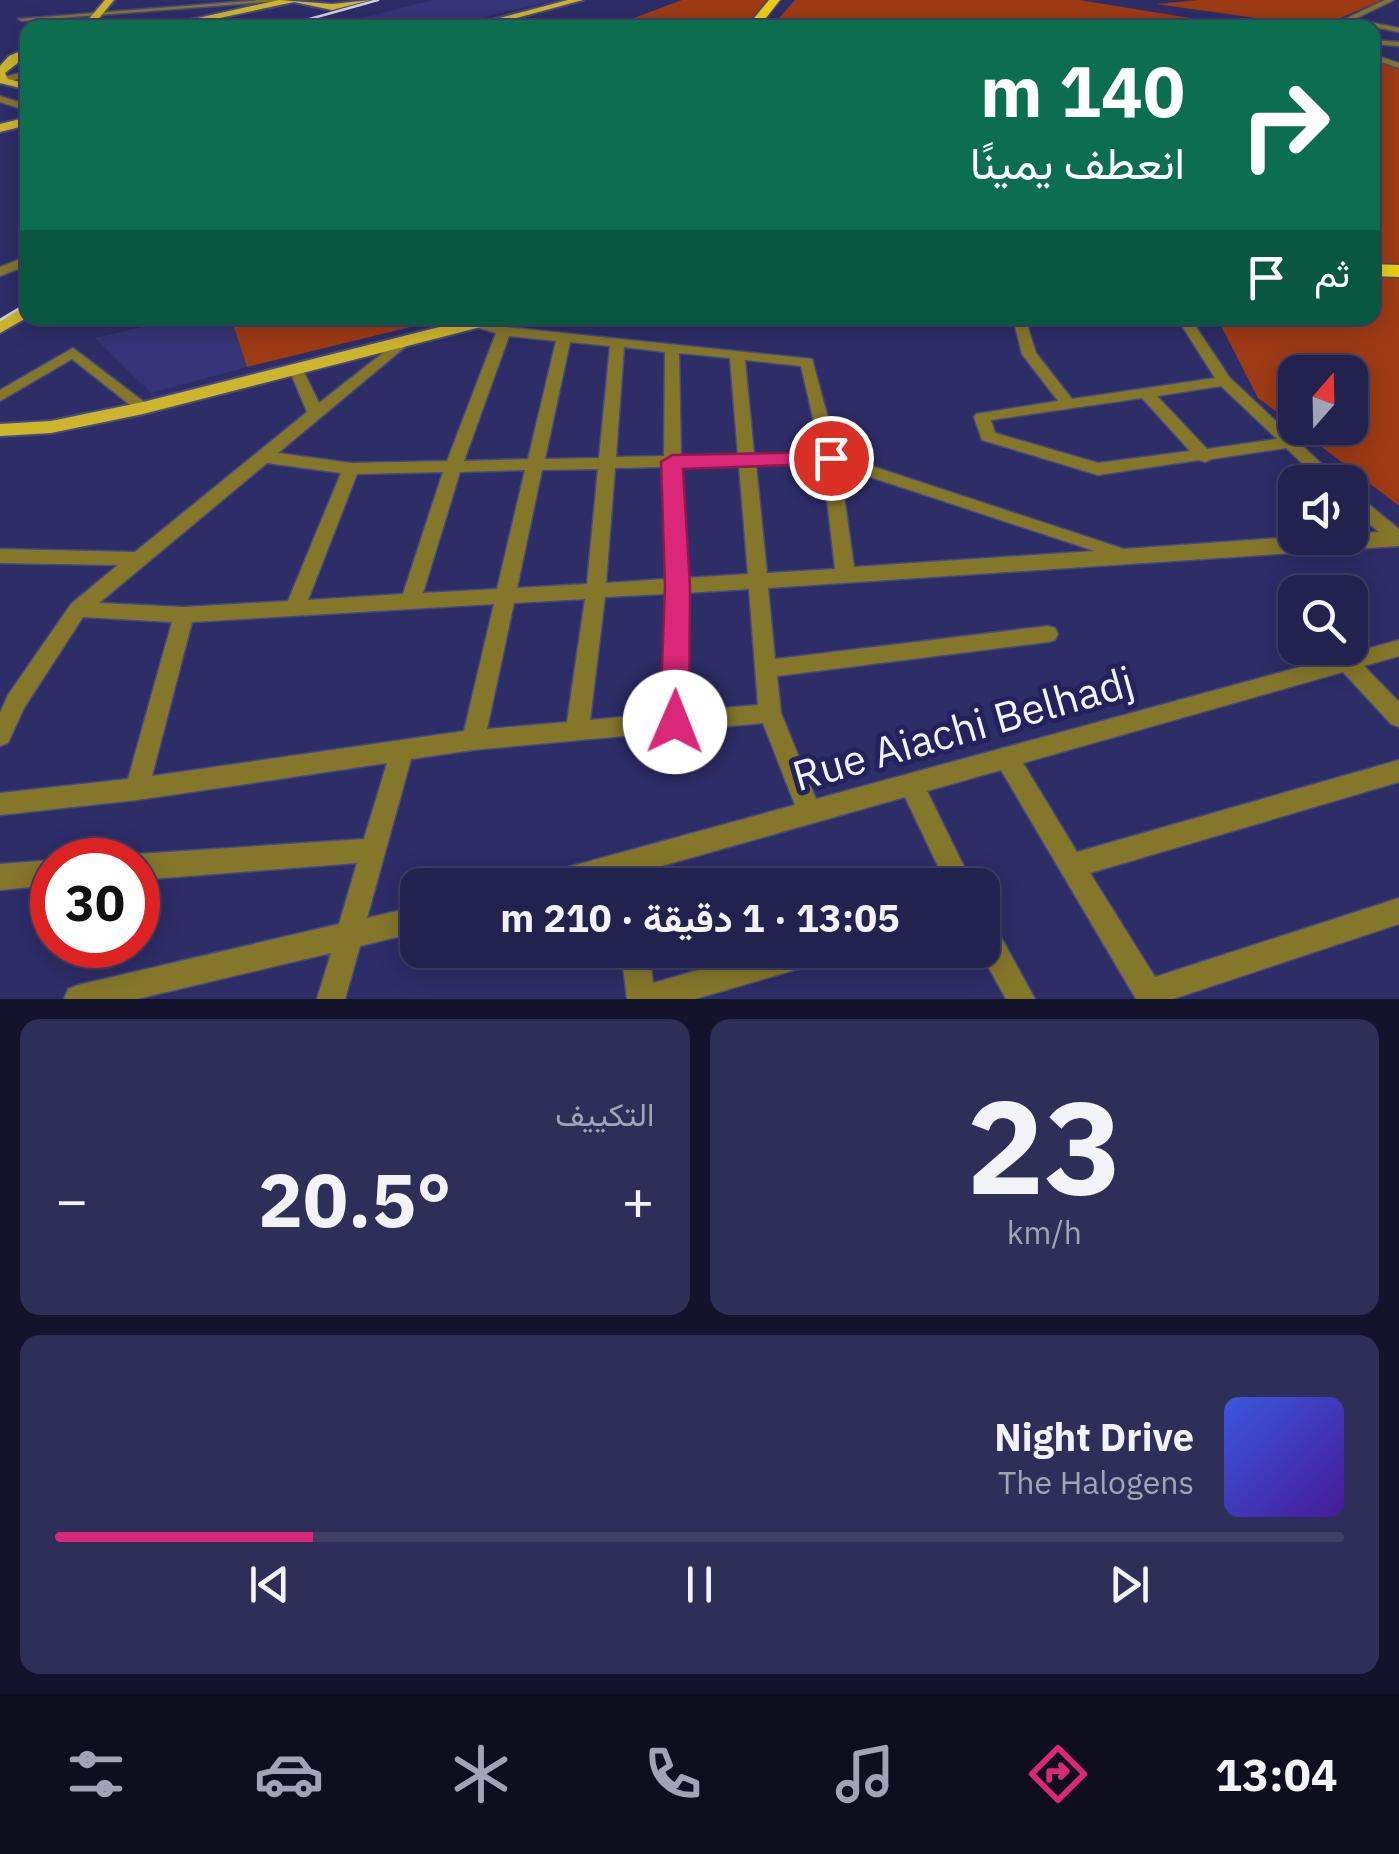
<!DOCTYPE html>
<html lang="ar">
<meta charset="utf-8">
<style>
body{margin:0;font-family:"IBM Plex Sans",Vazirmatn,sans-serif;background:#2e2f58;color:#f1f3f6;direction:rtl;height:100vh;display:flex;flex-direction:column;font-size:38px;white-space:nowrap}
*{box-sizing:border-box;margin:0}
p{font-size:32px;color:#a2a4b6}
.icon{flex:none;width:55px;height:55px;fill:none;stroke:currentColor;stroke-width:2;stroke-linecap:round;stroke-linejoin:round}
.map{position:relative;height:999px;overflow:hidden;direction:ltr}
.details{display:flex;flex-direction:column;gap:20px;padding:20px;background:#13132b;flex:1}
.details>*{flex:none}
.top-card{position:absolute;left:20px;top:20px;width:1360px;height:305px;border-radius:20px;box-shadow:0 5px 25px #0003,0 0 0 2px #3f3f66;direction:rtl;background:#0b6e4f;color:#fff;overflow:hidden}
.needle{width:65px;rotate:20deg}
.controls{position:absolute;left:1278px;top:355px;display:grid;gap:20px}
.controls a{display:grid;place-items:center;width:90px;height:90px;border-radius:20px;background:#22224e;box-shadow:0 5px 25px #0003,0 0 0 2px #3f3f66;font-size:50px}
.speed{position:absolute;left:30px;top:838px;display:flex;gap:20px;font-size:50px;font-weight:700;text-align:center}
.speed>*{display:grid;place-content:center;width:130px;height:130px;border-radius:50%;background:#22224e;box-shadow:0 5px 25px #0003,0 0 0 2px #3f3f66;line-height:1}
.speed .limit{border:15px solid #d22;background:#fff;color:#111}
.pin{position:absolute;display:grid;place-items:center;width:85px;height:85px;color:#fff;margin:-42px;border:5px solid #fff;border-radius:50%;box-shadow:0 2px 10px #0007}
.me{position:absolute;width:110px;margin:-55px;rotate:1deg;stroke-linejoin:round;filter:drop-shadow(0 0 8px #0008)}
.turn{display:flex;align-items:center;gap:35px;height:210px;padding:0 30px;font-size:45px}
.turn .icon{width:130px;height:130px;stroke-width:2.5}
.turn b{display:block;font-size:70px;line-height:85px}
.then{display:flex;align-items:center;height:95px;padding:0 30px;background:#0003;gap:20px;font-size:38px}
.big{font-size:75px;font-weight:700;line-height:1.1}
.details .card{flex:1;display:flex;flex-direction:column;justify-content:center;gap:15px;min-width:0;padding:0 35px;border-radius:20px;background:#2e2f58}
.details .dial{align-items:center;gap:0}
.dial b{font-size:130px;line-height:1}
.song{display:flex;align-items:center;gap:30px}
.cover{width:120px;height:120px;border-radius:15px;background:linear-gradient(135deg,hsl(230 70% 55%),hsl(260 70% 35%))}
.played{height:10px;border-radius:5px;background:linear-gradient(90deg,#db2777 20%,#3f3f66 20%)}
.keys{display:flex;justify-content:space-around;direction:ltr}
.heat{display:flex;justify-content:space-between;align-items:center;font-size:55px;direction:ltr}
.details .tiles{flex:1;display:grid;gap:20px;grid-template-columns:1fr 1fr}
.card:last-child{grid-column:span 2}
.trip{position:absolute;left:400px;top:868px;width:600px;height:100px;border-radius:20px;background:#22224e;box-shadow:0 5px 25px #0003,0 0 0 2px #3f3f66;font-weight:700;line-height:100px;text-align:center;direction:rtl}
.menu{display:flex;height:160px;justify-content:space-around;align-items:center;background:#0e0e1f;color:#a2a4b6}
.menu .icon{width:70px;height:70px}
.menu .current{color:#db2777}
.menu b{font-size:45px;color:#f1f3f6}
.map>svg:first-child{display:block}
</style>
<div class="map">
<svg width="1399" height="999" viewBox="0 0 1399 999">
<rect width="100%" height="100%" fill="#2d2d68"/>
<path fill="#353578" d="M 433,0 L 561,0 L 503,12 L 454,27 L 327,27 Z
M 181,318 L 231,318 L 247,367 L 151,393 L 95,338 Z"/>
<path fill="#9e3b14" d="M 682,0 L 767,0 L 745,27 L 627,28 L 623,22 Z
M 795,0 L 1079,0 L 1246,27 L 771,27 Z
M 1199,0 L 1382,0 L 1320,27 L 1156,4 Z
M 1373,59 L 1399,69 L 1399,506 L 1297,428 L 1350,428 L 1350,372 L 1295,372 L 1295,426 L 1258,398 L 1217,318 L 1372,318 Z
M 231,318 L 447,318 L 247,367 Z"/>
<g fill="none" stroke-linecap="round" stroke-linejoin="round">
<defs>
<path id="minor" d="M 261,0 L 293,0 L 22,21 L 18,19 Z
M 1385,0 L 1394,0 L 1336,28 L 1326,28 Z
M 1354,19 L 1399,28 L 1399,32 L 1354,23 Z
M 1372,40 L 1399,42 L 1399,46 L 1372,44 Z
M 1372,54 L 1399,63 L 1399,68 L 1372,59 Z
M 28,71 L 28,76 L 0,84 L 0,78 Z
M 0,96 L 28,105 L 28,111 L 0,102 Z
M 28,256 L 28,265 L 0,276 L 0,267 Z
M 474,318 L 505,327 L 812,359 L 838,455 L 1124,549 L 1295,537 L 1350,538 L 1350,534 L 1379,532 L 1350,507 L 1350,492 L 1356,494 L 1399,529 L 1399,546 L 768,588 L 775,659 L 1048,626 L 1055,628 L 1058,634 L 1055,640 L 1048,642 L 777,676 L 781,713 L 816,799 L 1399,640 L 1399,656 L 1364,666 L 1399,702 L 1399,727 L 1391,724 L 1343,672 L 1023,763 L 1077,852 L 1399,760 L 1399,782 L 1090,873 L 1155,977 L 1399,898 L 1399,924 L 1173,999 L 1136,999 L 1001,770 L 927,791 L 973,885 L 947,885 L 905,797 L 595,885 L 537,885 L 541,876 L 550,872 L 795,805 L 763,723 L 473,750 L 411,759 L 367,918 L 418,906 L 418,932 L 360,946 L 345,999 L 317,999 L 331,953 L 137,999 L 64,999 L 68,989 L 78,985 L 339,924 L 357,863 L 138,880 L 138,860 L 128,860 L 138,854 L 364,839 L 387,763 L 137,800 L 0,815 L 0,793 L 128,779 L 172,622 L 83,617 L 24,708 L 8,743 L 0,746 L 0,713 L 8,695 L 71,604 L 118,565 L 0,563 L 0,549 L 135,552 L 307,412 L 289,369 L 291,366 L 301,366 L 319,403 L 406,335 L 411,336 L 411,342 L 278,453 L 351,463 L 447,461 L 496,333 L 469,325 L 467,322 ZM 509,336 L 556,341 L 528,459 L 464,461 ZM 570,342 L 610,346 L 599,458 L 545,459 ZM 624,347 L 665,352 L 664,456 L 616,457 ZM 679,353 L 730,358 L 738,455 L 681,456 ZM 745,360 L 801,366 L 821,453 L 754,454 ZM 267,463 L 341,473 L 288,601 L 184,607 L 99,603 ZM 823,464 L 835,569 L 767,573 L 756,465 ZM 739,466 L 748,574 L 685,578 L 681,467 ZM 665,467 L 665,579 L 606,583 L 615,468 ZM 840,467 L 1095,551 L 854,567 ZM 598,469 L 587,584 L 517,588 L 542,470 ZM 525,470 L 497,589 L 423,593 L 460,472 ZM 443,472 L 403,594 L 308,600 L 357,474 ZM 749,589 L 758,705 L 686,711 L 685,593 ZM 665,594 L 664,713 L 590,720 L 605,597 ZM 585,599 L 567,722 L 487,729 L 514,603 ZM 494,604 L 464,731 L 152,776 L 192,622 Z
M 1013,318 L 1025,318 L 1036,353 L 1072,399 L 1215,378 L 1177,318 L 1190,318 L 1230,378 L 1341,482 L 1322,482 L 1286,448 L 1212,459 L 1205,462 L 1199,460 L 1098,475 L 982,440 L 974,417 L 976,414 L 1058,401 L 1022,354 ZM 1221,386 L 1277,439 L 1207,449 L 1157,396 ZM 1142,398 L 1190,451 L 1098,463 L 995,433 L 991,420 Z
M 73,348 L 148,405 L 151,408 L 148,411 L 138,411 L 72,359 L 0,401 L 0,390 Z
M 52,860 L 52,885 L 0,890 L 0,864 Z
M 982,915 L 991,919 L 1035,999 L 1006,999 L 979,950 L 982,950 Z
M 621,950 L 649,950 L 653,983 L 768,950 L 829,950 L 825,960 L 815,964 L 695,999 L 627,999 Z"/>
<path id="major" d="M 105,0 L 114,0 L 91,28 L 81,28 Z
M 279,0 L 332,4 L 371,0 L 332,10 L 294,2 L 173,28 L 153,28 Z
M 568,0 L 583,0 L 479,28 L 461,28 Z
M 28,48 L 28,55 L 5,73 L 8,79 L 28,84 L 28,90 L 0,83 L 0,66 L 9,56 Z
M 28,117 L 28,125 L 0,132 L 0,124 Z
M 28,304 L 28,317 L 0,333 L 0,320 Z
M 475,318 L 503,318 L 500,322 L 143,414 L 51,433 L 0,436 L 0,424 L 51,421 L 143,402 Z"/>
<path id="highway" d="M 769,0 L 780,0 L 758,28 L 746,28 Z
M 1372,264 L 1399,265 L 1399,277 L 1372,276 Z"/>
</defs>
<use href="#minor" stroke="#48497c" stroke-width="3"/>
<use href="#major" stroke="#48497c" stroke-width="4"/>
<use href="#highway" stroke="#48497c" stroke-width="3"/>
<use href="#minor" fill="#857729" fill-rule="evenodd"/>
<use href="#major" fill="#cdb62c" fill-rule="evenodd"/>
<use href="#highway" fill="#ebcf0e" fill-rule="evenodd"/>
<path stroke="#cecfe0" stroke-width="2.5" d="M 277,28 L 378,0
M 0,320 L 28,303"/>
</g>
<path fill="#db2777" stroke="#8e194d" stroke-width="2.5" d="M 831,452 L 842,458 L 839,463 L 683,469 L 690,586 L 689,722 L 685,731 L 675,734 L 665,731 L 660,722 L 665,586 L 661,462 L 672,455 Z"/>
<g text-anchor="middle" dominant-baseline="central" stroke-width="10" stroke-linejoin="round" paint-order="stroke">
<g font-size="42" fill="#f1f2fa" stroke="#23225c">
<text transform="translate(963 728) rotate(-16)">Rue Aiachi Belhadj</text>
</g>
</g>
</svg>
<div class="controls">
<a><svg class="needle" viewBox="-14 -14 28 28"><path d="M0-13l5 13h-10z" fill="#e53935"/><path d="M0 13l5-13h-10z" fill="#a2a4b6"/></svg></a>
<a><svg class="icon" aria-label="sound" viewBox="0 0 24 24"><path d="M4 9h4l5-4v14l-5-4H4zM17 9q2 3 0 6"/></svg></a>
<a><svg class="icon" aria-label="search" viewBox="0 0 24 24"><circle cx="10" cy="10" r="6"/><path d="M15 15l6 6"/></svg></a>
</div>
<div class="speed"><div class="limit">30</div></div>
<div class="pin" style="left:831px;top:458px;background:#d93025"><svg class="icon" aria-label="arrive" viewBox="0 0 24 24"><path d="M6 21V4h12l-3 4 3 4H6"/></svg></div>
<svg class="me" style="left:675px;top:722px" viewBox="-20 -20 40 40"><circle r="19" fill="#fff"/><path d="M0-13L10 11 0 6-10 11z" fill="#db2777"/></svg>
<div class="trip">13:05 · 1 دقيقة · 210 m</div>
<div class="top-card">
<div class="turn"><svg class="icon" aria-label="right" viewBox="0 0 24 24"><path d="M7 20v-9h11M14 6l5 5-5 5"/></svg><div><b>140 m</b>انعطف يمينًا</div></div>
<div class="then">ثم<svg class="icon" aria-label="arrive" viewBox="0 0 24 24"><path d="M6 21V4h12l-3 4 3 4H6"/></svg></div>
</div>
</div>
<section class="details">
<div class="tiles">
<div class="card dial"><b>23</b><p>km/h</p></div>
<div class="card"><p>التكييف</p>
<div class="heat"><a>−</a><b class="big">20.5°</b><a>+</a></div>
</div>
<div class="card">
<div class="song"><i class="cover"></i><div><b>Night Drive</b><p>The Halogens</p></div></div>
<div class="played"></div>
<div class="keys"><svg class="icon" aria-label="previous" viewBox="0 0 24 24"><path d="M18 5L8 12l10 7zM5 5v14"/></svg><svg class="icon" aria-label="pause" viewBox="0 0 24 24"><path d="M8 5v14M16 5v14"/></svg><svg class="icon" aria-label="next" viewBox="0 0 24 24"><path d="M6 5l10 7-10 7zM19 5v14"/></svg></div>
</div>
</div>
</section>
<nav class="menu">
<b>13:04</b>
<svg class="icon current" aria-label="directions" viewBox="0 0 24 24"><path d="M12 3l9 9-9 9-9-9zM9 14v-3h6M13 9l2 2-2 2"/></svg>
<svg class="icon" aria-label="music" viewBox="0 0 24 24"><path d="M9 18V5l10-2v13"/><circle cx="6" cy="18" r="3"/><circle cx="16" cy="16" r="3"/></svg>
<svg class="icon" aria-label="phone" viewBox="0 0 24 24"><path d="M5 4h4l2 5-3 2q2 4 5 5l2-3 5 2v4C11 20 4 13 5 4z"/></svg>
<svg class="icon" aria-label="climate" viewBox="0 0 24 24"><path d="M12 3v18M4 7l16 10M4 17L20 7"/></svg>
<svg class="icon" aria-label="car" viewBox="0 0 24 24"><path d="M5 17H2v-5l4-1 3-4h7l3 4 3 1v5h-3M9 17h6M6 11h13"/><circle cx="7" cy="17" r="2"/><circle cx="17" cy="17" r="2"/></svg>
<svg class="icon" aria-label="filters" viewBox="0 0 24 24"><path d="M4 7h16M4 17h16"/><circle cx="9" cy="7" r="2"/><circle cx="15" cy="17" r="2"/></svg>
</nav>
